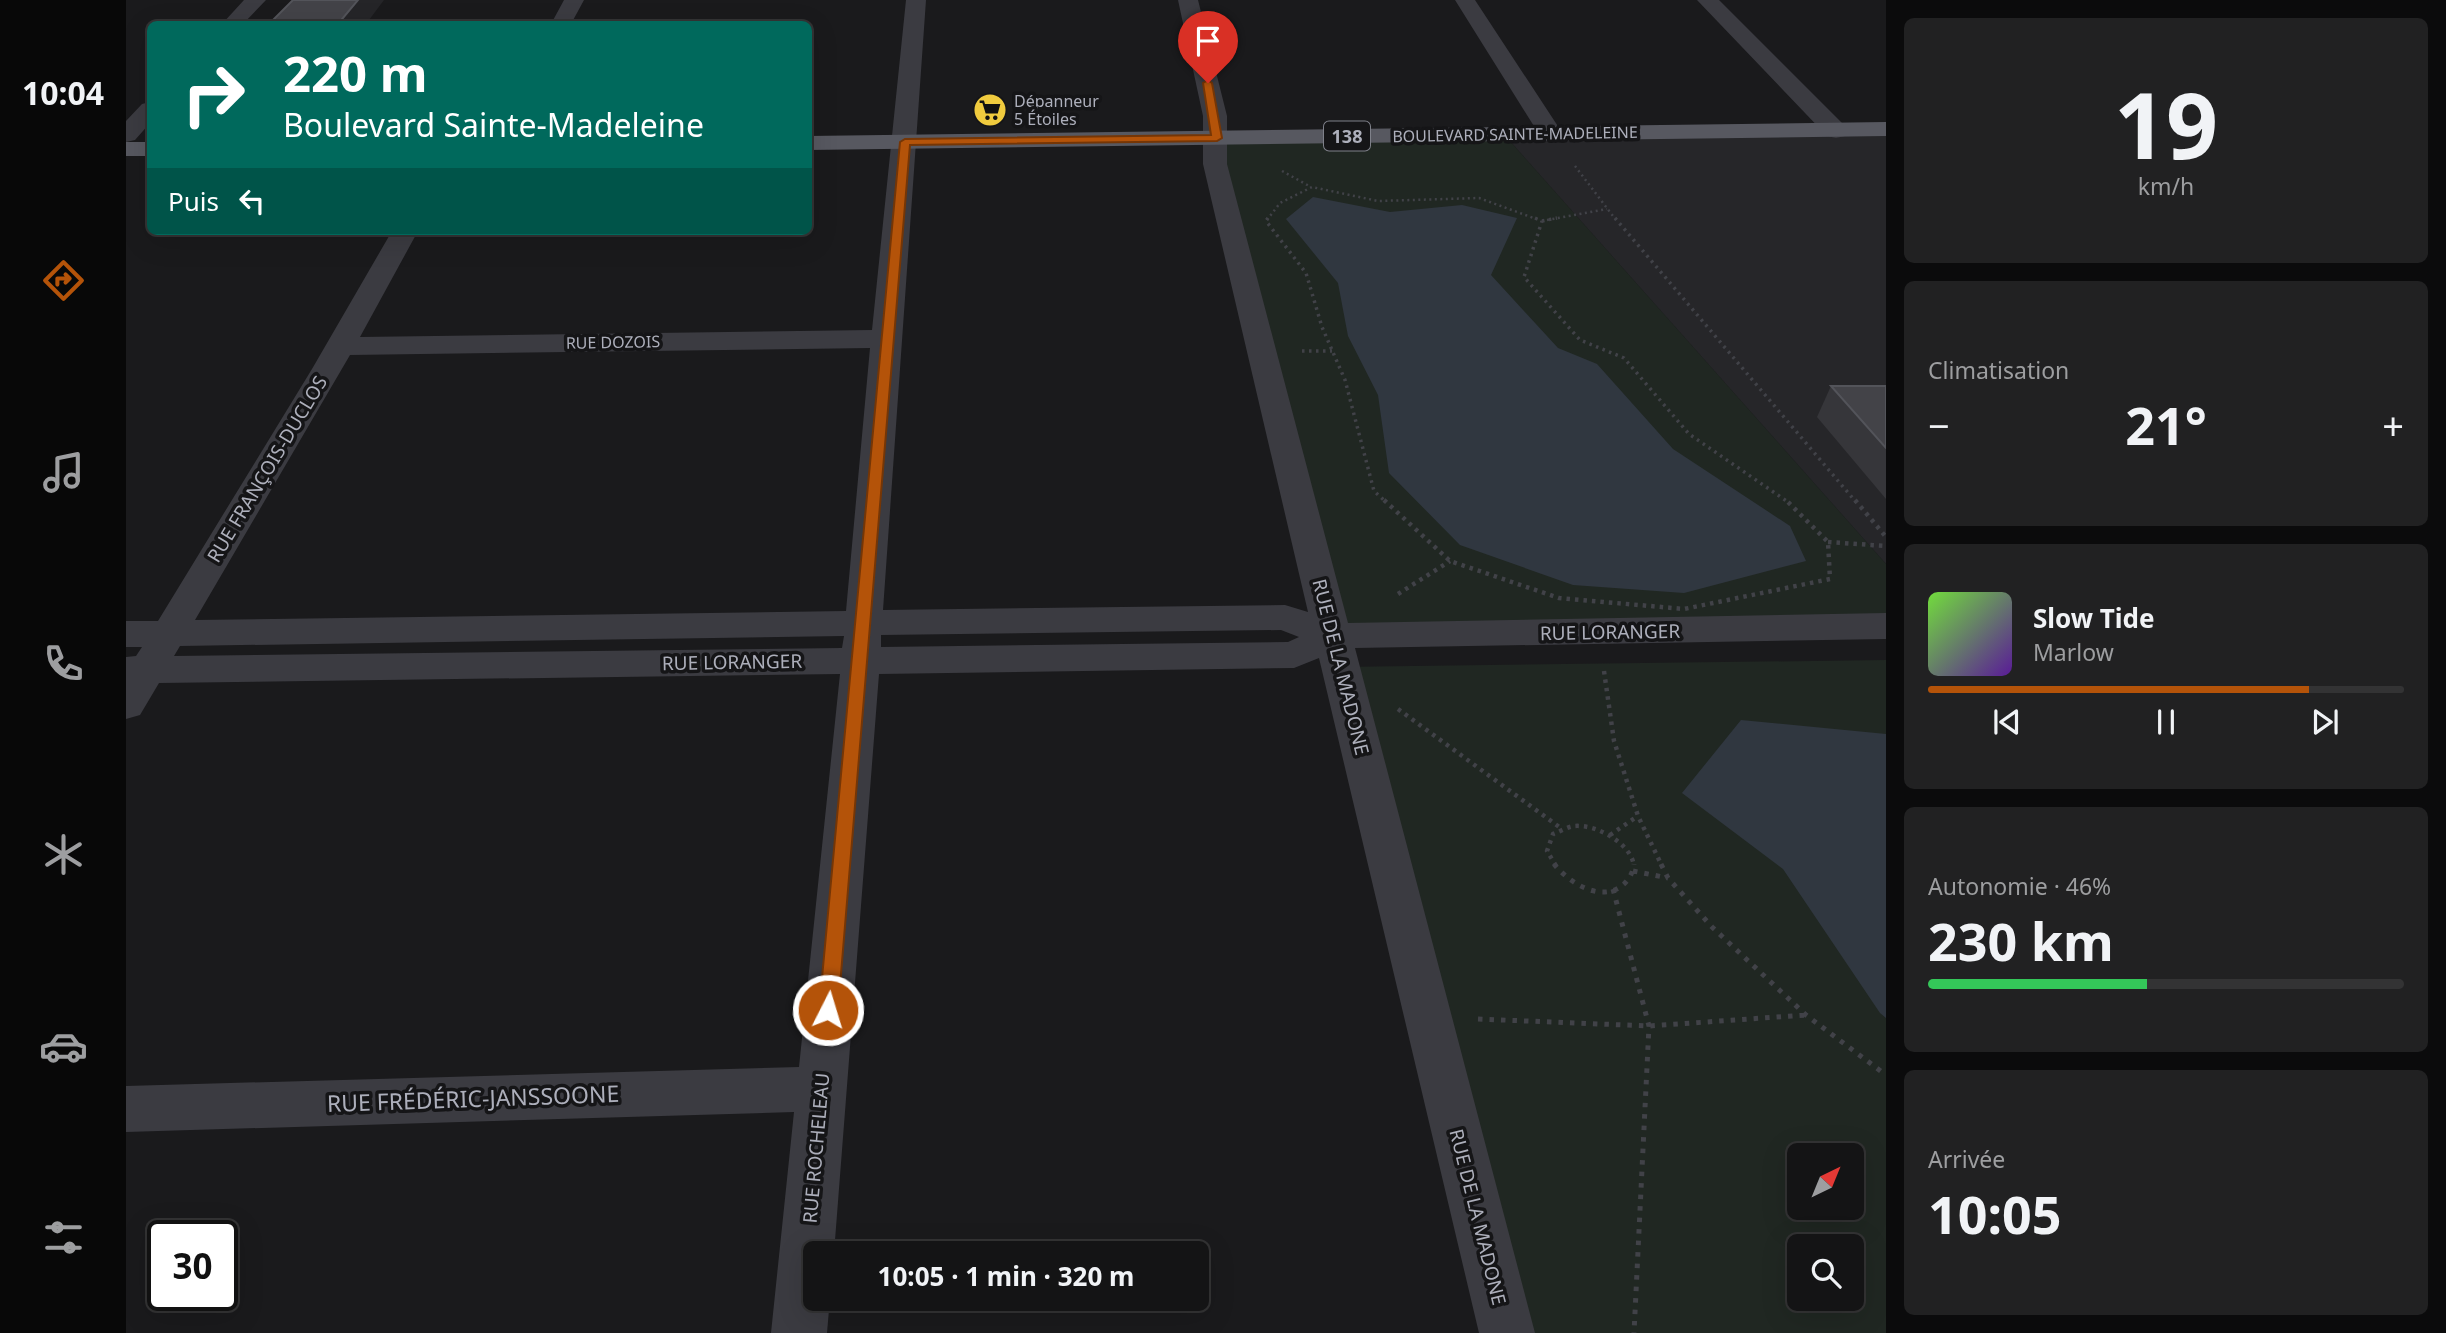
<!DOCTYPE html>
<html lang="fr">
<meta charset="utf-8">
<style>
body{margin:0;font-family:"Noto Sans",sans-serif;background:#212122;color:#f1f3f6;height:100vh;display:flex;flex-direction:column;font-size:26px;white-space:nowrap}
*{box-sizing:border-box;margin:0}
p{font-size:23px;color:#9d9ea0}
.icon{flex:none;width:38px;height:38px;fill:none;stroke:currentColor;stroke-width:2;stroke-linecap:round;stroke-linejoin:round}
.map{position:relative;flex:1;overflow:hidden}
.side{display:flex;flex-direction:column;gap:18px;padding:18px;background:#0b0b0c;width:560px}
.side>*{flex:none}
.top-card{position:absolute;left:21px;top:21px;width:665px;height:214px;border-radius:10px;box-shadow:0 7px 28px #0002,0 0 0 2px #333334;background:#00695c;color:#fff;overflow:hidden}
.needle{width:46px;rotate:43deg}
.fabs{position:absolute;left:1661px;top:1143px;display:grid;gap:14px}
.fabs a{display:grid;place-items:center;width:77px;height:77px;border-radius:10px;background:#141415;box-shadow:0 7px 28px #0002,0 0 0 2px #333334;font-size:35px}
.speed{position:absolute;left:21px;top:1220px;display:flex;gap:14px;font-size:35px;font-weight:700;text-align:center}
.speed>*{display:grid;place-content:center;width:91px;height:91px;border-radius:50%;background:#141415;box-shadow:0 7px 28px #0002,0 0 0 2px #333334;line-height:1}
.speed .limit{border:4px solid #111;border-radius:10px;background:#fff;color:#111}
.pin{position:absolute;display:grid;place-items:center;width:60px;height:60px;color:#fff;margin:-72px -30px;border-radius:50% 50% 50% 0;rotate:-45deg;box-shadow:0 0 7px #0007}
.pin .icon{rotate:45deg}
.me{position:absolute;width:77px;margin:-38px;rotate:5deg;stroke-linejoin:round;filter:drop-shadow(0 0 5px #0008)}
.turn{display:flex;align-items:center;gap:24px;height:147px;padding:0 21px;font-size:32px}
.turn .icon{width:91px;height:91px;stroke-width:2.5}
.turn b{display:block;font-size:49px;line-height:60px}
.then{display:flex;align-items:center;height:66px;padding:0 21px;background:#0003;gap:14px;font-size:26px}
.big{font-size:52px;font-weight:700;line-height:1.1}
.side .card{flex:1;display:flex;flex-direction:column;justify-content:center;gap:10px;min-width:0;padding:0 24px;border-radius:10px;background:#212122}
.side .dial{align-items:center;gap:0}
.dial b{font-size:91px;line-height:1}
.song{display:flex;align-items:center;gap:21px}
.cover{width:84px;height:84px;border-radius:10px;background:linear-gradient(135deg,hsl(100 70% 55%),hsl(270 70% 35%))}
.played{height:7px;border-radius:4px;background:linear-gradient(90deg,#b45309 80%,#333334 80%)}
.keys{display:flex;justify-content:space-around;direction:ltr}
.heat{display:flex;justify-content:space-between;align-items:center;font-size:38px;direction:ltr}
.charge{height:10px;border-radius:5px;background:linear-gradient(90deg,#34c759 46%,#333334 0)}
.trip{position:absolute;left:677px;top:1241px;width:406px;height:70px;border-radius:10px;background:#141415;box-shadow:0 7px 28px #0002,0 0 0 2px #333334;font-weight:700;line-height:70px;text-align:center}
main{display:flex;flex:1;min-height:0}
.tab-bar{display:flex;flex-direction:column;width:126px;justify-content:space-around;align-items:center;background:#080808;color:#9d9ea0}
.tab-bar .icon{width:49px;height:49px}
.tab-bar .on{color:#b45309}
.tab-bar b{font-size:32px;color:#f1f3f6}
.map>svg:first-child{display:block}
</style>
<main>
<nav class="tab-bar">
<b>10:04</b>
<svg class="icon on" aria-label="directions" viewBox="0 0 24 24"><path d="M12 3l9 9-9 9-9-9zM9 14v-3h6M13 9l2 2-2 2"/></svg>
<svg class="icon" aria-label="music" viewBox="0 0 24 24"><path d="M9 18V5l10-2v13"/><circle cx="6" cy="18" r="3"/><circle cx="16" cy="16" r="3"/></svg>
<svg class="icon" aria-label="phone" viewBox="0 0 24 24"><path d="M5 4h4l2 5-3 2q2 4 5 5l2-3 5 2v4C11 20 4 13 5 4z"/></svg>
<svg class="icon" aria-label="climate" viewBox="0 0 24 24"><path d="M12 3v18M4 7l16 10M4 17L20 7"/></svg>
<svg class="icon" aria-label="car" viewBox="0 0 24 24"><path d="M5 17H2v-5l4-1 3-4h7l3 4 3 1v5h-3M9 17h6M6 11h13"/><circle cx="7" cy="17" r="2"/><circle cx="17" cy="17" r="2"/></svg>
<svg class="icon" aria-label="filters" viewBox="0 0 24 24"><path d="M4 7h16M4 17h16"/><circle cx="9" cy="7" r="2"/><circle cx="15" cy="17" r="2"/></svg>
</nav>
<div class="map">
<svg width="1760" height="1333" viewBox="0 0 1760 1333">
<rect width="100%" height="100%" fill="#1a1a1c"/>
<path fill="#262629" d="M 1760,133 L 1760,564 L 1382,139 Z"/>
<path fill="#202722" fill-rule="evenodd" d="M 1382,139 L 1760,564 L 1760,625 L 1203,638 L 1093,143 Z
M 1760,660 L 1760,1333 L 1402,1333 L 1211,667 ZM 1673,1155 L 1726,1155 L 1726,1208 L 1673,1208 ZM 1673,1246 L 1726,1246 L 1726,1298 L 1673,1298 Z"/>
<path fill="#303740" d="M 1187,197 L 1264,212 L 1336,205 L 1391,218 L 1365,275 L 1432,348 L 1471,364 L 1547,449 L 1664,526 L 1680,561 L 1558,593 L 1447,585 L 1334,545 L 1263,473 L 1252,395 L 1222,336 L 1212,283 L 1160,219 Z
M 1615,720 L 1760,734 L 1760,1018 L 1754,1013 L 1657,869 L 1556,793 Z"/>
<g fill="none" stroke-linecap="round" stroke-linejoin="round">
<path stroke="#414248" stroke-width="2.5" stroke-dasharray="2 3.5" stroke-linecap="butt" d="M 1449,166 L 1490,220
M 1156,171 L 1185,187
M 1141,220 L 1154,203 L 1186,187 L 1252,201 L 1353,198 L 1413,220
M 1421,220 L 1481,209"/>
<path stroke="#414248" stroke-width="3.5" stroke-dasharray="2.5 4.5" stroke-linecap="butt" d="M 1142,218 L 1140,221 L 1180,273 L 1196,327 L 1219,380 L 1248,491 L 1260,502
M 1409,218 L 1416,221 L 1398,277 L 1454,340 L 1498,358 L 1563,434 L 1662,502
M 1489,218 L 1730,502
M 1416,221 L 1431,218
M 1176,351 L 1206,351"/>
<path stroke="#414248" stroke-width="4.5" stroke-dasharray="3.5 5" stroke-linecap="butt" d="M 1258,500 L 1324,561 L 1433,598 L 1558,609 L 1704,579 L 1702,542 L 1660,500
M 1729,500 L 1760,537
M 1702,542 L 1760,546
M 1272,594 L 1324,561
M 1478,671 L 1488,741 L 1512,816 L 1536,866
M 1272,709 L 1436,829
M 1484,835 L 1512,816
M 1430,866 L 1421,851 L 1427,834 C 1433,832 1441,827 1448,826 C 1470,824 1505,843 1508,866"/>
<path stroke="#414248" stroke-width="5" stroke-dasharray="4.5 7" stroke-linecap="butt" d="M 1428,864 C 1443,883 1476,904 1498,884 C 1504,878 1507,872 1508,864
M 1535,864 L 1542,878 L 1586,927 L 1680,1015 L 1760,1075
M 1507,871 L 1542,878
M 1487,889 L 1523,1026 L 1508,1333
M 1352,1019 L 1523,1026 L 1680,1015"/>
<path fill="#3b3b41" fill-rule="evenodd" d="M 118,0 L 140,0 L 117,24 L 96,24 Z
M 438,0 L 458,0 L 445,24 L 425,24 Z
M 780,0 L 800,0 L 757,610 L 1159,605 L 1182,612 L 1077,164 L 1077,116 L 1052,0 L 1072,0 L 1101,116 L 1101,164 L 1222,623 L 1760,613 L 1760,639 L 1229,648 L 1409,1333 L 1353,1333 L 1193,658 L 1168,668 L 753,674 L 708,1253 L 690,1253 L 690,1298 L 704,1298 L 701,1333 L 645,1333 L 668,1112 L 0,1132 L 0,1086 L 673,1067 L 714,674 L 33,683 L 14,715 L 0,719 L 0,657 L 10,656 L 16,647 L 0,647 L 0,621 L 32,621 L 186,369 L 266,231 L 292,231 L 234,337 L 746,330 ZM 744,348 L 720,611 L 69,620 L 224,355 ZM 1155,630 L 1173,637 L 1162,642 L 755,647 L 755,635 ZM 718,636 L 716,648 L 48,656 L 54,646 Z
M 1329,0 L 1349,0 L 1437,134 L 1434,139 L 1425,141 L 1416,139 Z
M 1571,0 L 1593,0 L 1719,126 L 1722,131 L 1719,136 L 1710,138 L 1701,136 Z
M 24,102 L 24,123 L 9,140 L 0,142 L 0,121 L 16,104 Z"/>
<path fill="#575860" fill-rule="evenodd" d="M 1760,122 L 1760,136 L 682,150 L 682,136 Z
M 0,142 L 24,142 L 24,156 L 0,156 Z"/>
</g>
<path fill="#36363a" d="M 1705,386 L 1760,386 L 1760,499 L 1691,417 Z"/>
<path fill="#252528" d="M 232,0 L 258,0 L 240,24 L 212,24 Z"/>
<path fill="#434348" stroke="#53545a" stroke-width="2" d="M 167,0 L 232,0 L 212,24 L 143,24 Z
M 1705,386 L 1760,386 L 1760,448 Z"/>
<path fill="#b45309" stroke="#753606" stroke-width="2" d="M 1082,80 L 1086,83 L 1096,138 L 1091,141 L 784,145 L 712,1010 L 709,1016 L 702,1018 L 695,1016 L 693,1010 L 774,142 L 779,139 L 1085,135 L 1077,83 Z"/>
<defs>
<symbol id="supermarket-disc" viewBox="-11 -11 22 22"><circle r="9.5" fill="#f0cb3e" stroke="#151517"/><path d="M-6-5.5h2.5l.6 2H6L4.5 2H-2.5L-4.4-4H-6ZM-1.5 3.2a1.3 1.3 0 1 0 .1 0ZM3 3.2a1.3 1.3 0 1 0 .1 0Z" fill="#111"/></symbol>
</defs>
<g fill-rule="evenodd">
<use href="#supermarket-disc" x="845" y="91" width="38" height="38"/>
</g>
<g text-anchor="middle" dominant-baseline="central" stroke-width="7" stroke-linejoin="round" paint-order="stroke">
<g font-size="16" fill="#adafbb" stroke="#151517" text-anchor="start">
<text x="888" y="101">Dépanneur<tspan x="888" dy="18">5 Étoiles</tspan></text>
</g>
<g font-size="16" fill="#adafbb" stroke="#151517">
<text transform="translate(1389 134) rotate(-1)">BOULEVARD SAINTE-MADELEINE</text>
<text transform="translate(487 342) rotate(-1)">RUE DOZOIS</text>
</g>
<rect fill="#151517" stroke="#7f818a" stroke-width="2" x="1198" y="121.5" width="46" height="29" rx="5"/>
<g font-size="18" font-weight="bold" fill="#adafbb">
<text x="1221" y="136">138</text>
</g>
<g font-size="19" fill="#adafbb" stroke="#151517">
<text transform="translate(141 469) rotate(-59)">RUE FRANÇOIS-DUCLOS</text>
<text transform="translate(1484 632) rotate(-1)">RUE LORANGER</text>
<text transform="translate(606 662) rotate(-1)">RUE LORANGER</text>
<text transform="translate(1215 667) rotate(76)">RUE DE LA MADONE</text>
<text transform="translate(690 1148) rotate(-85)">RUE ROCHELEAU</text>
<text transform="translate(1352 1217) rotate(76)">RUE DE LA MADONE</text>
</g>
<g font-size="23" fill="#adafbb" stroke="#151517">
<text transform="translate(347 1098) rotate(-2)">RUE FRÉDÉRIC-JANSSOONE</text>
</g>
</g>
</svg>
<div class="fabs">
<a><svg class="needle" viewBox="-14 -14 28 28"><path d="M0-13l5 13h-10z" fill="#e53935"/><path d="M0 13l5-13h-10z" fill="#9d9ea0"/></svg></a>
<a><svg class="icon" aria-label="search" viewBox="0 0 24 24"><circle cx="10" cy="10" r="6"/><path d="M15 15l6 6"/></svg></a>
</div>
<div class="speed"><div class="limit">30</div></div>
<div class="pin" style="left:1082px;top:83px;background:#d93025"><svg class="icon" aria-label="arrive" viewBox="0 0 24 24"><path d="M6 21V4h12l-3 4 3 4H6"/></svg></div>
<svg class="me" style="left:702px;top:1010px" viewBox="-20 -20 40 40"><circle r="17" fill="#b45309" stroke="#fff" stroke-width="3"/><path d="M0-11L8 9 0 5-8 9z" fill="#fff"/></svg>
<div class="trip">10:05 · 1 min · 320 m</div>
<div class="top-card">
<div class="turn"><svg class="icon" aria-label="right" viewBox="0 0 24 24"><path d="M7 20v-9h11M14 6l5 5-5 5"/></svg><div><b>220 m</b>Boulevard Sainte-Madeleine</div></div>
<div class="then">Puis<svg class="icon" aria-label="left" viewBox="0 0 24 24"><path d="M17 20v-9H6M10 6l-5 5 5 5"/></svg></div>
</div>
</div>
<section class="side">
<div class="card dial"><b>19</b><p>km/h</p></div>
<div class="card"><p>Climatisation</p>
<div class="heat"><a>−</a><b class="big">21°</b><a>+</a></div>
</div>
<div class="card">
<div class="song"><i class="cover"></i><div><b>Slow Tide</b><p>Marlow</p></div></div>
<div class="played"></div>
<div class="keys"><svg class="icon" aria-label="previous" viewBox="0 0 24 24"><path d="M18 5L8 12l10 7zM5 5v14"/></svg><svg class="icon" aria-label="pause" viewBox="0 0 24 24"><path d="M8 5v14M16 5v14"/></svg><svg class="icon" aria-label="next" viewBox="0 0 24 24"><path d="M6 5l10 7-10 7zM19 5v14"/></svg></div>
</div>
<div class="card"><p>Autonomie · 46%</p><b class="big">230 km</b><div class="charge"></div></div>
<div class="card"><p>Arrivée</p><b class="big">10:05</b></div>
</section>
</main>
